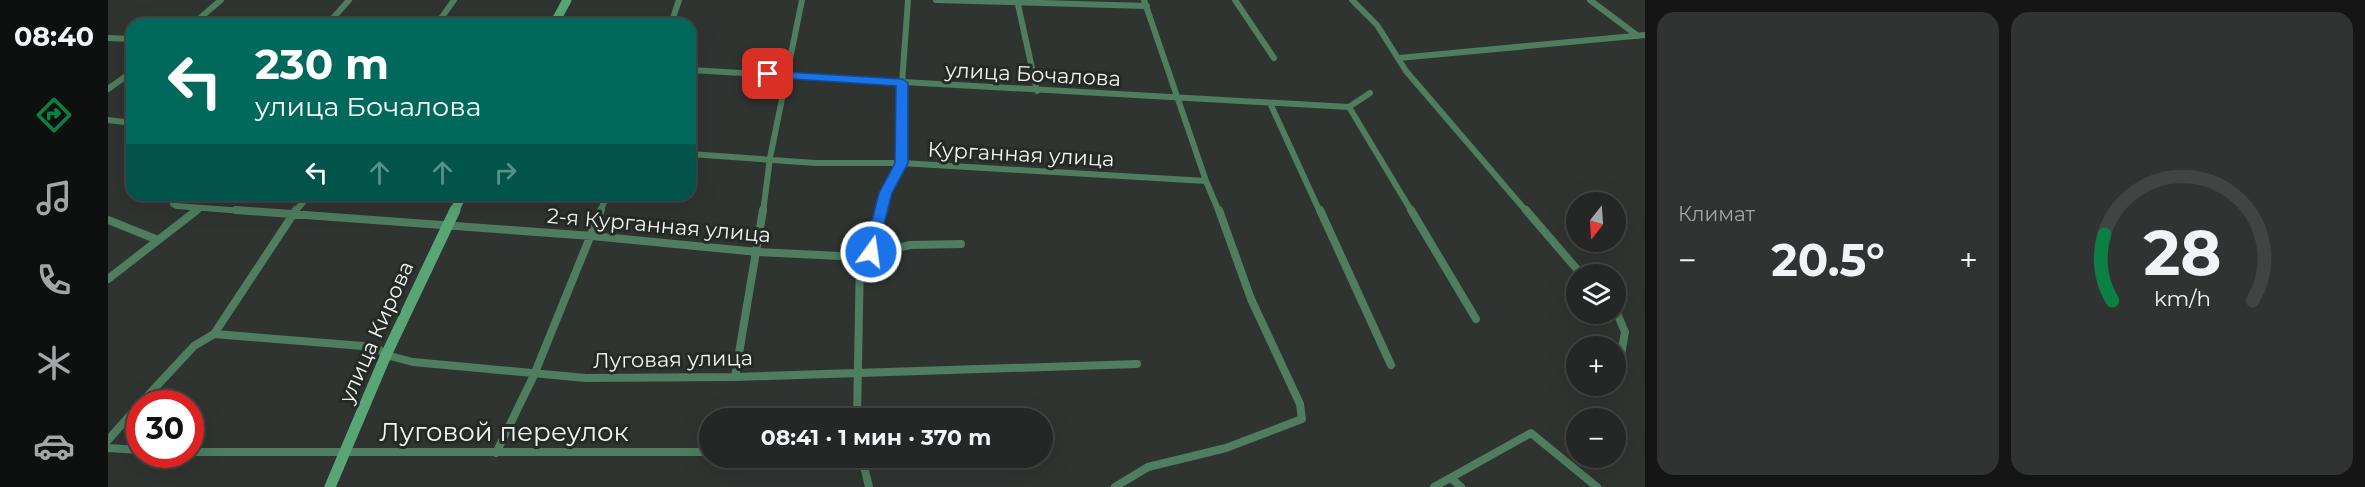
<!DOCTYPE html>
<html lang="ru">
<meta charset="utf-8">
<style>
body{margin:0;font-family:Montserrat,sans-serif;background:#303332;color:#f1f3f6;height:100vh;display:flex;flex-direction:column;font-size:22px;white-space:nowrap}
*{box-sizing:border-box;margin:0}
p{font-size:20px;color:#a3a5a7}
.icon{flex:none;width:33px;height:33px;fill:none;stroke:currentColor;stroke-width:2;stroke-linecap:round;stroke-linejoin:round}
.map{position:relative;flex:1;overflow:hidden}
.details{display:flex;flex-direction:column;gap:12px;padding:12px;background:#141514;width:720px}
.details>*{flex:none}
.hud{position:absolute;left:18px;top:18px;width:570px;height:183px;border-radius:18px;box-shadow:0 6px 24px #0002,0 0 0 2px #414442;background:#00695c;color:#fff;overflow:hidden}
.needle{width:39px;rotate:197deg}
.fabs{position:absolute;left:1458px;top:192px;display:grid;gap:12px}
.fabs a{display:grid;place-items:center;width:60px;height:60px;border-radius:50%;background:#242725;box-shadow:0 6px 24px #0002,0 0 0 2px #414442;font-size:30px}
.speed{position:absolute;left:18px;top:390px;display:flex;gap:12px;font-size:30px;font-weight:700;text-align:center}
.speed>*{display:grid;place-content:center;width:78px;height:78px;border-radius:50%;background:#242725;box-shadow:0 6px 24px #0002,0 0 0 2px #414442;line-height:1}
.speed .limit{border:9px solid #d22;background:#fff;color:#111}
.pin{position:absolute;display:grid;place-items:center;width:51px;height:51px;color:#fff;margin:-26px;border-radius:12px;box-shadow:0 3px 9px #0006}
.me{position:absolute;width:66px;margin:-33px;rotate:14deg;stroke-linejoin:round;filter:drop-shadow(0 0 4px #0008)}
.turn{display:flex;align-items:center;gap:21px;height:126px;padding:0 30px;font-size:27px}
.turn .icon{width:78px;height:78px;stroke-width:2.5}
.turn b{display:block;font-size:42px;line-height:51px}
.lanes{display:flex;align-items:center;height:57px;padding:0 30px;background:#0003;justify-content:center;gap:30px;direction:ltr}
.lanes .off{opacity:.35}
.big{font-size:45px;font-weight:700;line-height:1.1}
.details .tile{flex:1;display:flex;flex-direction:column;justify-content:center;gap:9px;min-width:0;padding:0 21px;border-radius:18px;background:#303332}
.details .dial{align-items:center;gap:0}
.dial svg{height:156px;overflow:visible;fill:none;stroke:#414442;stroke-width:7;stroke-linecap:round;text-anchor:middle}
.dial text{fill:#f1f3f6;stroke:none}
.heat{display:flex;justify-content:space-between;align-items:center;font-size:33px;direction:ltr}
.details .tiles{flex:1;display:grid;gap:12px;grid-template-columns:repeat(2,1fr)}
.trip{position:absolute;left:591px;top:408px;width:354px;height:60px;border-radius:30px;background:#242725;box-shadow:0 6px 24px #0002,0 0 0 2px #414442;font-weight:700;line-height:60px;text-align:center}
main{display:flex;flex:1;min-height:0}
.tabs{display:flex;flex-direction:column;width:108px;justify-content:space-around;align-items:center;background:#0e100f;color:#a3a5a7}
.tabs .icon{width:42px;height:42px}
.tabs .on{color:#0b8043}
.tabs b{font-size:27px;color:#f1f3f6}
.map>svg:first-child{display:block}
</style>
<main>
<nav class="tabs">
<b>08:40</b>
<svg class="icon on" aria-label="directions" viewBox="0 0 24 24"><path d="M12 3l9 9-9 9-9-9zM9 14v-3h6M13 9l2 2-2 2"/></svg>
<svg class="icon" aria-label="music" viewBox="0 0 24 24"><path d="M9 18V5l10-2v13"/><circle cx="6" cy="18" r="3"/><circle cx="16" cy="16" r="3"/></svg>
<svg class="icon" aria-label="phone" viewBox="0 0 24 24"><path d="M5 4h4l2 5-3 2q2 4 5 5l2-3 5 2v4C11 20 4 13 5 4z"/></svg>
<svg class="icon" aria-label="climate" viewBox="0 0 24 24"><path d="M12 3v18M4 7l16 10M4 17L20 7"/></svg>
<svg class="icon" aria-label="car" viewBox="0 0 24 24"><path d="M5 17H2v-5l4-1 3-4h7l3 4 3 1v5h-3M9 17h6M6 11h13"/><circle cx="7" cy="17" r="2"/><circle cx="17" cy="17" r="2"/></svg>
</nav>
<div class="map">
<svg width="1537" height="487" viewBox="0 0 1537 487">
<rect width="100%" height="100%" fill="#303431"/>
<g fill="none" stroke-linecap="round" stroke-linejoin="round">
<path stroke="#4e7d5f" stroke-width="6" d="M 828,0 L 1039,6
M 909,0 L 929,91
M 1036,0 L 1098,181 L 1111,212
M 1127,0 L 1166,58
M 1244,0 L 1269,25 L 1298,71 L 1419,212
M 1482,0 L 1530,36
M 85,24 L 113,0
M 220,24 L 241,0
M 329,24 L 346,0
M 563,24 L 571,0
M 0,38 L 24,39
M 1291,58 L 1537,35
M 582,70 L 1241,107 L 1262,93
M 0,89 L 24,72
M 1162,103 L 1212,212
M 1241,107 L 1304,212
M 0,120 L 24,123
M 582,154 L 707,163 L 793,163 L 1098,181
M 69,195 L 65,204 L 69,206 L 149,212
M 87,212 L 92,208
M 187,212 L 201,195
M 492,212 L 499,195
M 655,212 L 662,158 L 694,0
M 773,212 L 777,193 L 793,163 L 794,83 L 800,0"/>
<path stroke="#4e7d5f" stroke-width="8" d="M 128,210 L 484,236 L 650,252 L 752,257 L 802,245 L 853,244
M 1212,210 L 1283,365
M 1303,210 L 1368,319
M 1418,210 L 1473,274
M 0,220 L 50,240
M 763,252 L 773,210
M 0,279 L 89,210
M 1508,311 L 1517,332 L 1513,355
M 106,334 L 268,347 L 278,355 L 305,362 L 478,378 L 627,377 L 1029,364
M 627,377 L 655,210
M 32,404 L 86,346 L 106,334 L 188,210
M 749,418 L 752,257
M 0,440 L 32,404
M 0,448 L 32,450
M 82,452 L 602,452
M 388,453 L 426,375 L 493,210
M 754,458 L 761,487
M 1344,479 L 1353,487
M 1007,487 L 1040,467 L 1118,448 L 1194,419 L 1192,404 L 1143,299 L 1111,210
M 1326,487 L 1423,433 L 1489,487"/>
<path stroke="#58a676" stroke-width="9" d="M 446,24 L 459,0
M 346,212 L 354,195"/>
<path stroke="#58a676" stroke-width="11" d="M 222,487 L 278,355 L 347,210"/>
</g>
<path fill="#1a73e8" stroke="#114b97" stroke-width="1.5" d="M 660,71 L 794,79 L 800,83 L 800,163 L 784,193 L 768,256 L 763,257 L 756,252 L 771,193 L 787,163 L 788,86 L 656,77 L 656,72 Z"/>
<g text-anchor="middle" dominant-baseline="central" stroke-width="6" stroke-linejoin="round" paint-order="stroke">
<g font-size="21" fill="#f3f6f4" stroke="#262a27">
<text transform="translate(925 74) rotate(3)">улица Бочалова</text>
<text transform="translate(913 154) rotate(3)">Курганная улица</text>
<text transform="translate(551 225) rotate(5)">2-я Курганная улица</text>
<text transform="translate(268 332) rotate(-66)">улица Кирова</text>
<text transform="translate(565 359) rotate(-1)">Луговая улица</text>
</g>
<g font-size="26" fill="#f3f6f4" stroke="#262a27">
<text x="396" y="432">Луговой переулок</text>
</g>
</g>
</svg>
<div class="fabs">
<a><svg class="needle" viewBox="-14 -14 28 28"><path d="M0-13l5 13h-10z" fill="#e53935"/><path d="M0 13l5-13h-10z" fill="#a3a5a7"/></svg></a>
<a><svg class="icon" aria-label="layers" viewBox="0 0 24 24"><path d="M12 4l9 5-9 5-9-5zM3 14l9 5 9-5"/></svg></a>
<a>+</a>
<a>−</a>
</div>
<div class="speed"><div class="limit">30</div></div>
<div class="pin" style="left:660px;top:74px;background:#d93025"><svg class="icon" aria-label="arrive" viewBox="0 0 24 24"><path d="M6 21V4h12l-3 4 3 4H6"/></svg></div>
<svg class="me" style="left:763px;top:252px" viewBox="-20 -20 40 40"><circle r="17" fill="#1a73e8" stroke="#fff" stroke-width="3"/><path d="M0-11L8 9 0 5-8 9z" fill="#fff"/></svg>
<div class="trip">08:41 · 1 мин · 370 m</div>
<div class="hud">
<div class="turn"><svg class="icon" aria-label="left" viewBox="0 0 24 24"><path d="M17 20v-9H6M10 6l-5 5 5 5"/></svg><div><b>230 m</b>улица Бочалова</div></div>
<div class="lanes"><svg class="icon" aria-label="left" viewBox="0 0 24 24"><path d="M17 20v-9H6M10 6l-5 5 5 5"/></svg><svg class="icon off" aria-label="ahead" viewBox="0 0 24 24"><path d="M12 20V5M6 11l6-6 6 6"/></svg><svg class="icon off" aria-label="ahead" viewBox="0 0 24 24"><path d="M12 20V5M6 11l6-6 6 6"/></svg><svg class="icon off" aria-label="right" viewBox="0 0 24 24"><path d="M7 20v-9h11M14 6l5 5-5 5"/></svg></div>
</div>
</div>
<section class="details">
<div class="tiles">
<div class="tile"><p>Климат</p>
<div class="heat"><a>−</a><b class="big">20.5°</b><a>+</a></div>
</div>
<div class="tile dial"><svg viewBox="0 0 100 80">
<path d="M14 69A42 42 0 1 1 86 69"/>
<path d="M14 69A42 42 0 0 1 10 35" stroke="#0b8043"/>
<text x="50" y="56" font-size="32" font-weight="700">28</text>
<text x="50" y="72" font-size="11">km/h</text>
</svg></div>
</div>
</section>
</main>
